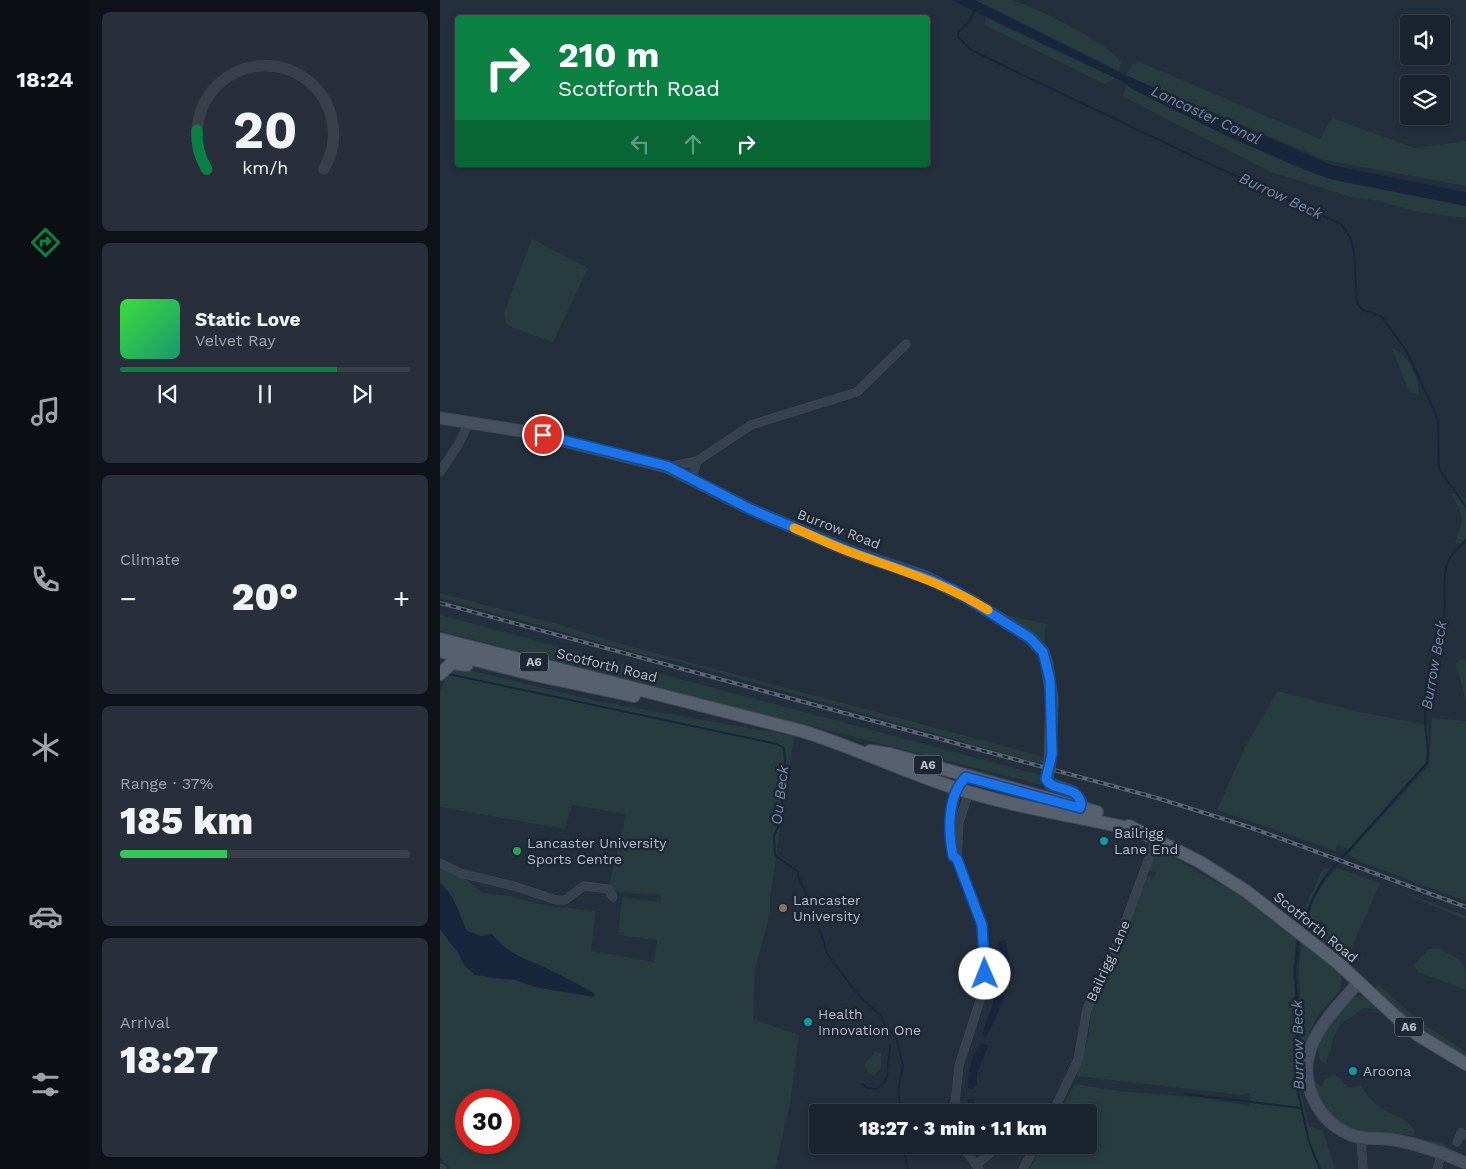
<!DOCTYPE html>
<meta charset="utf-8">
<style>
body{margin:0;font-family:"Work Sans",sans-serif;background:#282f3a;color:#f1f3f6;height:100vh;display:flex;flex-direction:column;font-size:19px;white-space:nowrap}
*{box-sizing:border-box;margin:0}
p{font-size:16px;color:#a0a4aa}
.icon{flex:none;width:28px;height:28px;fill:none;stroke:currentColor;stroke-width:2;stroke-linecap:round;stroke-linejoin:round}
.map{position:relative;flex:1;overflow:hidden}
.sheet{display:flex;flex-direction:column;gap:12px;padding:12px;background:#0f1319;width:350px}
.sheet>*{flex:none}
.guide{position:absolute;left:15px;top:15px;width:475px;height:152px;border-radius:5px;box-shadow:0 2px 8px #0003,0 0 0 1px #39404a;background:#0b8043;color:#fff;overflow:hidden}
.fabs{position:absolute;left:960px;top:15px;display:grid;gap:10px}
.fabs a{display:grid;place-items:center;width:50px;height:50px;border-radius:5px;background:#1b232e;box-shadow:0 2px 8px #0003,0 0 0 1px #39404a;font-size:25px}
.speed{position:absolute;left:15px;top:1089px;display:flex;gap:10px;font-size:25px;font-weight:700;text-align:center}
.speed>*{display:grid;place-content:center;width:65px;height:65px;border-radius:50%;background:#1b232e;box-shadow:0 2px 8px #0003,0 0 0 1px #39404a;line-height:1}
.speed .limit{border:8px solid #d22;background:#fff;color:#111}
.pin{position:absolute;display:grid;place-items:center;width:42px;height:42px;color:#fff;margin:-21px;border:2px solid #fff;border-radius:50%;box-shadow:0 1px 5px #0007}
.me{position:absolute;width:55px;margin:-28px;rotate:359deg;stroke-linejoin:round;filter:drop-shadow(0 0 4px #0008)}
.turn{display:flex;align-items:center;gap:18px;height:105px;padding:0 20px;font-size:22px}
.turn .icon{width:65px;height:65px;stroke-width:2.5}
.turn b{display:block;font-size:35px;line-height:42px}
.lanes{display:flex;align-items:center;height:48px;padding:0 20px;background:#0003;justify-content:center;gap:25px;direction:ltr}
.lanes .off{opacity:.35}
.big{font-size:38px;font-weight:800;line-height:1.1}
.sheet .tile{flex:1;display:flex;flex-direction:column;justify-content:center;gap:8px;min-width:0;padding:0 18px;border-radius:8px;background:#282f3a}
.sheet .dial{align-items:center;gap:0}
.dial svg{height:130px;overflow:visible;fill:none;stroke:#39404a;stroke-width:7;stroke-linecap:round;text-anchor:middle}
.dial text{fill:#f1f3f6;stroke:none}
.song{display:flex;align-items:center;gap:15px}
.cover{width:60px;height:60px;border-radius:8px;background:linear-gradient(135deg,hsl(120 70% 55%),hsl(160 70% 35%))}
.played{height:5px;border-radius:2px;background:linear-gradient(90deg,#0b8043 75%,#39404a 75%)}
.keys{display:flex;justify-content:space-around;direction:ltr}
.heat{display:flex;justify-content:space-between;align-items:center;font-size:28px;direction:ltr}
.charge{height:8px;border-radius:4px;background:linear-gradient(90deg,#34c759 37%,#39404a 0)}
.trip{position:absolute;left:369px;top:1104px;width:288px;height:50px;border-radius:5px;background:#1b232e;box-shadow:0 2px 8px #0003,0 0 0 1px #39404a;font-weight:800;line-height:50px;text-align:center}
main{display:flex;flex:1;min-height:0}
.dock{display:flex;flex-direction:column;width:90px;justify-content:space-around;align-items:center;background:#0b0e12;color:#a0a4aa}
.dock .icon{width:35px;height:35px}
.dock .current{color:#0b8043}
.dock b{font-size:22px;color:#f1f3f6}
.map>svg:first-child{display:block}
</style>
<main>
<nav class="dock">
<b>18:24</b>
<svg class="icon current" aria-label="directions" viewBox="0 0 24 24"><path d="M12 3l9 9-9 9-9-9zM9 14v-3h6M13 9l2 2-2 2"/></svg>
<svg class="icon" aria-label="music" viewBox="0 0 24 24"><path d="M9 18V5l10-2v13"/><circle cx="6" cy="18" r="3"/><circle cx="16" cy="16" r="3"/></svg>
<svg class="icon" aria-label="phone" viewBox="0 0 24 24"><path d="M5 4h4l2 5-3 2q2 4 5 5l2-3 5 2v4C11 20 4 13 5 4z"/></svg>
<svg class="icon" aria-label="climate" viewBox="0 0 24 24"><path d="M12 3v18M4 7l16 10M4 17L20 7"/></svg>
<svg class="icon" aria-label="car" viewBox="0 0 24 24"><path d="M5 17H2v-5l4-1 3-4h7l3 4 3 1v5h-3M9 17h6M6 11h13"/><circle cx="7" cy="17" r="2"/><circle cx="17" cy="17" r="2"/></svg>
<svg class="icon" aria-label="filters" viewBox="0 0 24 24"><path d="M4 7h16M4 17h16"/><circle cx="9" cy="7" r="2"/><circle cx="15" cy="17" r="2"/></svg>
</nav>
<section class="sheet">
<div class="tile dial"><svg viewBox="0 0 100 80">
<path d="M14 69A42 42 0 1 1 86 69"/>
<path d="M14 69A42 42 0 0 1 8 45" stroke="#0b8043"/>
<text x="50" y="56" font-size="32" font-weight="700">20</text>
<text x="50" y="72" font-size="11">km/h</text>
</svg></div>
<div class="tile">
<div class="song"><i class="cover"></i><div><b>Static Love</b><p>Velvet Ray</p></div></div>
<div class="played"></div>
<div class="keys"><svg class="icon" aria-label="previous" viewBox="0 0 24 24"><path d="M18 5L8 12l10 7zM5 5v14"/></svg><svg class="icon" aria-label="pause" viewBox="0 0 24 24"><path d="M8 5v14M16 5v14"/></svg><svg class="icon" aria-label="next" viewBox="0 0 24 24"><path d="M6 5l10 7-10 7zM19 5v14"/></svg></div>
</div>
<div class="tile"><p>Climate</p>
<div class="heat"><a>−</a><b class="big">20°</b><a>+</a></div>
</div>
<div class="tile"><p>Range · 37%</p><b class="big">185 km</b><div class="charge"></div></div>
<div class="tile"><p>Arrival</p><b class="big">18:27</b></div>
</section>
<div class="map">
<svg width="1026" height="1169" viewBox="0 0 1026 1169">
<rect width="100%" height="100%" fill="#242f3e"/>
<path fill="#263c3f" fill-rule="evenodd" d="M 535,0 C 546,0 559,0 570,0 C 589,3 672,45 681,62 L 679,71 Z
M 546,18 L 675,78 L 665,84 L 544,25 Z
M 700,62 L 880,139 L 892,118 L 975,148 L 1026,141 L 1026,186 L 885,160 L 685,75 L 694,64 Z
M 687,86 L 788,137 L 890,179 L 1026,206 L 1026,218 L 978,212 L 939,201 L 911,197 L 831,172 L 682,96 Z
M 92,239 L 148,268 L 113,342 L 73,328 C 65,324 64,320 64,312 Z
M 952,348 C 969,354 979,378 979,395 L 969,392 Z
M 1011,494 L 1019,494 L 1026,499 L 1026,538 L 1022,544 L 1015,542 C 1024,521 1024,513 1011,494 Z
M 0,593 L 121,625 L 185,645 L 608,758 L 606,765 L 240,662 L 213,657 L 0,598 Z
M 561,614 L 606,624 L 604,641 L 607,652 Z
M 0,615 L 600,775 L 602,785 L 0,631 Z
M 1022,658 L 1026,661 L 1026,702 L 1016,663 Z
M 21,668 L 156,701 L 354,736 L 330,898 L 330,914 L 315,969 L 313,1019 L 359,1035 L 350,1104 L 335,1169 L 10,1169 L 0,1158 L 0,929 L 19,954 L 24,965 L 48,978 L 76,980 L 95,987 L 154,997 L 154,993 C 140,986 127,978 112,971 C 88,959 70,957 52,935 L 41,936 L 27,931 C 18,913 15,897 0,883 L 0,866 L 23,877 L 43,893 L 70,896 L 102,905 L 156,911 L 151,951 L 214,962 L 217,940 L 178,935 L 182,897 L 220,902 L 221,895 L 178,892 L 169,886 L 186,814 L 132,805 L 125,829 L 0,807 L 0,692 L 8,673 ZM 26,1100 L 69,1100 L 69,1142 L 26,1142 Z
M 838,691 L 919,712 L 988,725 L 987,758 L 985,764 L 909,849 L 897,845 L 896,851 L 777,810 L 805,747 Z
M 992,718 L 1026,721 L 1026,901 L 921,862 L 908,854 L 989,765 Z
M 717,849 L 803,897 L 856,938 L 853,971 L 856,1009 L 854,1057 L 861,1060 L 859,1083 L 869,1126 L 883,1131 L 895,1169 L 589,1169 L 603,1145 L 648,1145 L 648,1112 L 620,1112 L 635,1084 L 678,1091 L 765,1098 L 809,1106 L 810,1093 L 802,1095 L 636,1076 L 648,1037 L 652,1009 L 677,958 L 703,878 L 709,876 L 714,878 L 716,873 L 709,870 L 707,865 L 714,851 Z
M 883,868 L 889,869 L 858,924 Z
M 897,868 L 940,883 L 905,963 L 898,956 L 901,951 L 897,948 L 894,953 L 889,948 L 889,941 L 886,938 L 885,946 L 868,932 L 872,930 C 863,909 883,882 897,868 Z
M 958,890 L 1026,916 L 1026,920 Z
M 862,943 L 901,974 C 905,995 886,1002 877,1017 C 871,1028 868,1040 864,1051 L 861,1051 L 859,963 Z
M 999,948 C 1025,964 1026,957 1026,990 L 978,972 L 973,965 L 989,949 Z
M 938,984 L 978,1020 L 1026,1052 L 1026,1058 L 971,1022 L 935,990 Z
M 923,996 L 937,1009 L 924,1008 L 901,1024 L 895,1034 L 886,1064 L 882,1063 C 867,1040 897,1015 910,998 Z
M 435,1052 L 441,1053 L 441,1068 L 434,1076 L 427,1072 L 425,1064 Z
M 895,1074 L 908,1087 L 921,1086 C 927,1095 935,1106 946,1111 C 957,1117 968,1119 975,1131 L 973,1136 L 965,1134 L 923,1135 L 898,1123 L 883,1109 L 872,1080 L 882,1087 L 884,1080 Z
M 977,1138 C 994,1142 1003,1140 1017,1154 Z"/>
<path fill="#17263c" d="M 511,0 L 535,0 L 685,75 L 891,165 L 1026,192 L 1026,206 L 890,179 C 822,154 758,122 694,90 L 682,81 Z
M 0,883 C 16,897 18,912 27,931 L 41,936 L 52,934 C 70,957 88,959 112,971 C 127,978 140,986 155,994 L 154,997 L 95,987 L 76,980 L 35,975 L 24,965 L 19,954 L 0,929 Z
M 565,940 C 577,972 561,1010 546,1037 L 542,1034 C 553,1003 564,976 558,942 Z
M 542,1043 L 548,1046 L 537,1074 L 537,1085 L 532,1089 L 528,1088 C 529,1072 530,1054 542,1043 Z
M 533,1098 L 536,1106 L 535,1112 L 526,1112 L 528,1099 Z"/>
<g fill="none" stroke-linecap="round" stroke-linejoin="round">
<path stroke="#17263c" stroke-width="2" d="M 534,12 L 529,22 L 518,32 L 518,37 L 531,50 L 761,160 L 901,224 L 910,237 L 914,251 L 917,303 L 923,310 L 941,316 L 966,350 L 998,419 L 999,469 L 1026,507
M 8,674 L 337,744 L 344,748 L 346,774 L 339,825 L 334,836 L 335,855 L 358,872 L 358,876 L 371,904 L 388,955 L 419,996 L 440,1015 L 447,1028 L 456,1036 L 463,1066 L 458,1092 L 461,1108 L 464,1112
M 862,929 L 873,898 L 884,878 L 987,763 C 990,746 984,730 985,714 C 987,680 1000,650 1004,617 C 1006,600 1002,580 1007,564 C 1010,555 1019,546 1026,540
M 859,938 L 855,971 L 858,1017 L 856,1083 L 869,1142 L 880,1169
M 422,1084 L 427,1088 L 437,1089 L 444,1083 L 447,1076 L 450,1045
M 745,1094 L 861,1108
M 464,1145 L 467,1169"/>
<defs>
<path id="street" d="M 227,467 L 257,461 L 311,425 L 417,392 L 466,344
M 0,472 L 18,445 L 30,421
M 252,478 L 257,461
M 515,858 L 513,856 L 510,823 L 517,788
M 0,863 L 20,873 L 74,886 L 116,900 L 125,900 L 144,886 L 168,889 L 173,897
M 514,1112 L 519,1066 L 541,997 L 545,972 L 542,925 L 517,859 L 519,822 L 529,792
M 613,1112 L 638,1060 L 647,1009 L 672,958 L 716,839
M 921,1139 L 923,1169
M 1017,1142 L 1021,1133 L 1026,1135
M 522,1145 L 539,1169
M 536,1165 L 551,1152
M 0,1168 L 2,1169
M 583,1169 L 596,1145
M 997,1169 L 1002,1153"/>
<path id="secondary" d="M 0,418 L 88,432 L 227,467 L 310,509 L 409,551 L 486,577 L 529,599 L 590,638 L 603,652 L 607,664 L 612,699 L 610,763
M 607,777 L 610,784 L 633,792 L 641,802 L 641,807
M 919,982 C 888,1017 848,1054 876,1104 C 883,1117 895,1128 909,1134 C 924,1141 938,1137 954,1140 C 979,1144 1002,1153 1026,1163"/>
<path id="primary" d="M 0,639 L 362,731 C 414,747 462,771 515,788 C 574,807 636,816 696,830
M 0,651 L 95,675 L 194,696
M 0,674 L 12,663 L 27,665
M 430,751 L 450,754 L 657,812
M 689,826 L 760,862 L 806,891 L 898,963 L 954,1015 L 978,1035 L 1026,1064"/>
</defs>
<use href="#street" stroke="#414a57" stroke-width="9"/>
<use href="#secondary" stroke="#414a57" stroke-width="13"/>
<use href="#primary" stroke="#414a57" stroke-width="14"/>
<use href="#street" stroke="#38414e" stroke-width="8"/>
<use href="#secondary" stroke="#465061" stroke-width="11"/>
<use href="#primary" stroke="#56606e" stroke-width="12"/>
<defs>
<path id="rail" d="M 0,603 L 717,798 L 809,827 L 1026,907"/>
</defs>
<use href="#rail" stroke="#5a6575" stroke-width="4"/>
<use href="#rail" stroke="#1d2633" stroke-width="2" stroke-dasharray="5.5" stroke-linecap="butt"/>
<defs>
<path id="secondary-bridge" d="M 607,777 L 610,763"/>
</defs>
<use href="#secondary-bridge" stroke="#414a57" stroke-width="13" stroke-linecap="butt"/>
<use href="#secondary-bridge" stroke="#465061" stroke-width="11"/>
</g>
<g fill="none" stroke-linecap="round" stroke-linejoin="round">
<defs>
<path id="route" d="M 103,435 L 227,466 L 310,509 L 409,551 L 486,578 L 514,590 L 590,638 L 603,652 L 610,680 L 612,754 L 606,779 C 614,793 638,784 641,804 L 640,808 L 526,777 C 507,795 508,831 513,856 L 517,859 L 542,925 L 545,974"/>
</defs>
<use href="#route" stroke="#114b97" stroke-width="12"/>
<use href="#route" stroke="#1a73e8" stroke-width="9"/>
<path stroke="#f59e0b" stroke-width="9" d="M 354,528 C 373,536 391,545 410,552 C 459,570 503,582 548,610"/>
</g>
<g fill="#0f9aa8" stroke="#1d2633" stroke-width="2">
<circle cx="664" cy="841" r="5"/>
<circle cx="368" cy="1022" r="5"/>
<circle cx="913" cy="1071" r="5"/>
</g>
<circle fill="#2e9e5b" stroke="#1d2633" stroke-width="2" cx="77" cy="851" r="5"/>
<circle fill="#8d6e63" stroke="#1d2633" stroke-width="2" cx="343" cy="908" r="5"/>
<g text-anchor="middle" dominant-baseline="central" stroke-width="5" stroke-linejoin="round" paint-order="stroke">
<g fill="#1d2633" stroke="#878f9c" stroke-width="1">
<rect x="80" y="652.5" width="28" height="19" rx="4"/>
<rect x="474" y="755.5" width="28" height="19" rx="4"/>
<rect x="955" y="1017.5" width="28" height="19" rx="4"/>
</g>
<g font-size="12" font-weight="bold" fill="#b4bcc9">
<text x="94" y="662">A6</text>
<text x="488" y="765">A6</text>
<text x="969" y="1027">A6</text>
</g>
<g font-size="14" fill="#b4bcc9" stroke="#1d2633">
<text transform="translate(399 529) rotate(21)">Burrow Road</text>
<text transform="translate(167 665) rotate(14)">Scotforth Road</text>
<text transform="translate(876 927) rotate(39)">Scotforth Road</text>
<text transform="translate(668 961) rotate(-66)">Bailrigg Lane</text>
</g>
<g font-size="14" fill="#b4bcc9" stroke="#1d2633" text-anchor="start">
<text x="674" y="833">Bailrigg<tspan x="674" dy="16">Lane End</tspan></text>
<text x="87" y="843">Lancaster University<tspan x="87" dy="16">Sports Centre</tspan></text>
<text x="353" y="900">Lancaster<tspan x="353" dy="16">University</tspan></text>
<text x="378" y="1014">Health<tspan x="378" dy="16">Innovation One</tspan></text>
<text x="923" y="1071">Aroona</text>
</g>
<g font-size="15" font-style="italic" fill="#6d86a8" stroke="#1d2633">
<text transform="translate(766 115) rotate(25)">Lancaster Canal</text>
<text transform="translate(841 196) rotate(25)">Burrow Beck</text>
<text transform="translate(994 665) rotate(-80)">Burrow Beck</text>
<text transform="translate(340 795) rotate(-83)">Ou Beck</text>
<text transform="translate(858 1045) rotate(-91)">Burrow Beck</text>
</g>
</g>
</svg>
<div class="fabs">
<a><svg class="icon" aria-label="sound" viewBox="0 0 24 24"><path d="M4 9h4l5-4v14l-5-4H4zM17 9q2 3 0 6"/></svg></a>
<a><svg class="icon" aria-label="layers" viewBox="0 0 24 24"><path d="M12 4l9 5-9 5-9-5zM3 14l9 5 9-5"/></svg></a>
</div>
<div class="speed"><div class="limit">30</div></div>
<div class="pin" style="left:103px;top:435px;background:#d93025"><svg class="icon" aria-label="arrive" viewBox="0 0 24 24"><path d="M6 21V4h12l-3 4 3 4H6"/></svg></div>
<svg class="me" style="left:545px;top:974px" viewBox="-20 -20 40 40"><circle r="19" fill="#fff"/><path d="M0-13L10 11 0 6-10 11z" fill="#1a73e8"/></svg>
<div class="trip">18:27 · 3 min · 1.1 km</div>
<div class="guide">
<div class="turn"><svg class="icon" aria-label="right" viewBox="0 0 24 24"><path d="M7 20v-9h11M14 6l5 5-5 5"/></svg><div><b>210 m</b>Scotforth Road</div></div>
<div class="lanes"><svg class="icon off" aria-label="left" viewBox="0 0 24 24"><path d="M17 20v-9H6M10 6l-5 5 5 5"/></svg><svg class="icon off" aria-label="ahead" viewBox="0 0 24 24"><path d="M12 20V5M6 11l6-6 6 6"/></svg><svg class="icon" aria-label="right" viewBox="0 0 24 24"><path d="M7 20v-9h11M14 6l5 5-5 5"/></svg></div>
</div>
</div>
</main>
